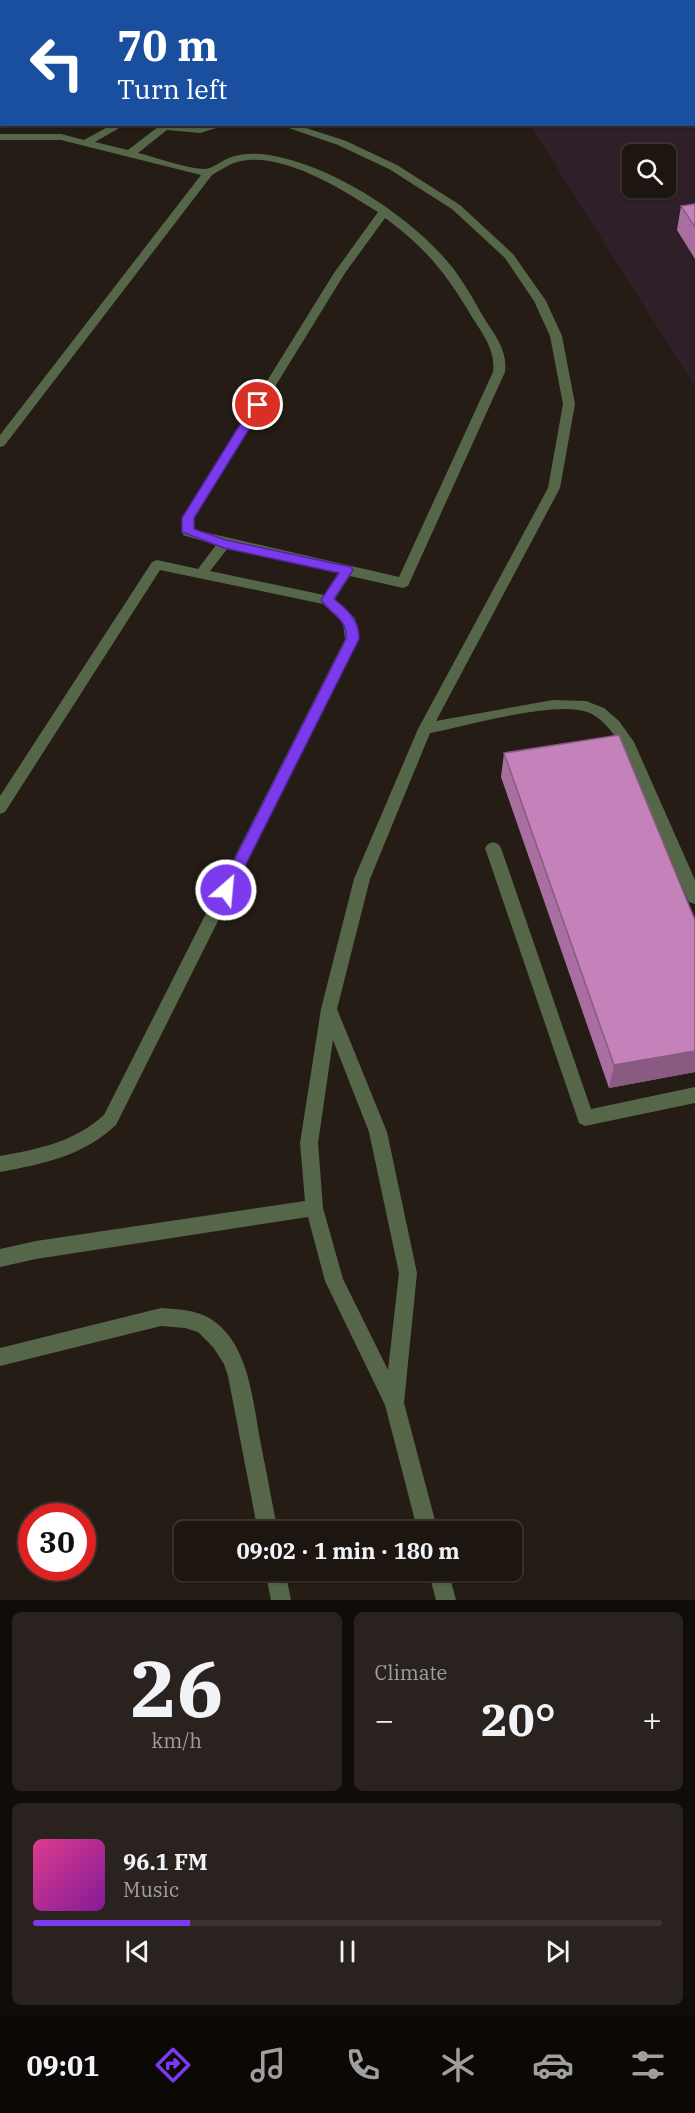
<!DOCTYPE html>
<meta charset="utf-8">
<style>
body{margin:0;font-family:"IBM Plex Serif",serif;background:#29221e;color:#f1f3f6;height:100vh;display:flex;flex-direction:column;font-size:22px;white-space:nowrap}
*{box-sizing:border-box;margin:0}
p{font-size:20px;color:#a09f9f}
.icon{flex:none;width:33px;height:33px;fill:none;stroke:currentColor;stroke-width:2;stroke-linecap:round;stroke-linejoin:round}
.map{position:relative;height:1600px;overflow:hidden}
.drawer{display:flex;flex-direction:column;gap:12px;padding:12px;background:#0f0c09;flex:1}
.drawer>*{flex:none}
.banner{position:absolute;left:0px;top:0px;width:696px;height:126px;box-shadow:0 2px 4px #0004,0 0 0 2px #3a3430;background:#1a4fa0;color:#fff;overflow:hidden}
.controls{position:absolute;left:622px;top:144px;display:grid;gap:12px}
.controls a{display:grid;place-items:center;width:54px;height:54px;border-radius:9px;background:#1c1510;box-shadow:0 2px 4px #0004,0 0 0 2px #3a3430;font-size:30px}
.speed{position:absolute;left:18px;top:1503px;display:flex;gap:12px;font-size:30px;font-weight:700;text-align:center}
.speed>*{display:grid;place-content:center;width:78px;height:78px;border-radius:50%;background:#1c1510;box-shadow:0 2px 4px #0004,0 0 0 2px #3a3430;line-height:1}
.speed .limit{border:9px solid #d22;background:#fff;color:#111}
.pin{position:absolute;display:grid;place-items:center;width:51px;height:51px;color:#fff;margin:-26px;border:3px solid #fff;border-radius:50%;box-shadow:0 2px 6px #0007}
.me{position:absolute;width:66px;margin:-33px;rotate:27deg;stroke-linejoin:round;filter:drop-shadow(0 0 4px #0008)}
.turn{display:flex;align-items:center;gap:21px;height:126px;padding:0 18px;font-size:27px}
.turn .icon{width:78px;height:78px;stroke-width:2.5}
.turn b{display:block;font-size:42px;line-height:51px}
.big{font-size:45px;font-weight:700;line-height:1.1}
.drawer .card{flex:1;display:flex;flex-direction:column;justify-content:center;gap:9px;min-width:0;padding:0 21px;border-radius:9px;background:#29221e}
.drawer .dial{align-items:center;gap:0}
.dial b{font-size:78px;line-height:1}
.song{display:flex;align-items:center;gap:18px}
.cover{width:72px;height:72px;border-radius:9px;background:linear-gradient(135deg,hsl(330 70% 55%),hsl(290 70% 35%))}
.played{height:6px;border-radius:3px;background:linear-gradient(90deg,#7c3aed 25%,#3a3430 25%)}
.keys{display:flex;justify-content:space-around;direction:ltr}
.heat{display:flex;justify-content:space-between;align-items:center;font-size:33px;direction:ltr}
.drawer .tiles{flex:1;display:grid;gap:12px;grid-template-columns:1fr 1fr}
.card:last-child{grid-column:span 2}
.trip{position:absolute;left:174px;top:1521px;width:348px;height:60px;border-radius:9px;background:#1c1510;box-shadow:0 2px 4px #0004,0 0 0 2px #3a3430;font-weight:700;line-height:60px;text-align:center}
.dock{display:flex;height:96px;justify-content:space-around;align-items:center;background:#0b0806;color:#a09f9f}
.dock .icon{width:42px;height:42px}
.dock .on{color:#7c3aed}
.dock b{font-size:27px;color:#f1f3f6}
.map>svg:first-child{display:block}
</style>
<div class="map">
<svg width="695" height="1600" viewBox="0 0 695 1600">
<rect width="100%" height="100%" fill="#251c15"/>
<path fill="#2f1f29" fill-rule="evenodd" d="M 465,0 L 695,0 L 695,387 L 530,125 L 694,124 L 694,2 ZM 633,154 L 666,154 L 666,188 L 633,188 Z"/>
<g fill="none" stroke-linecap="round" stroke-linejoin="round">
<path fill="#566749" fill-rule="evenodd" d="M 125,0 L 135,0 L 135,2 L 125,2 Z
M 270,0 L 280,0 L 280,2 L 270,2 Z
M 425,0 L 435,0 L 435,2 L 426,2 Z
M 0,50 L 2,51 L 2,57 L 0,56 Z
M 0,76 L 2,76 L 2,82 L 0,82 Z
M 0,89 L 2,89 L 2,95 L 0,95 Z
M 113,124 L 126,124 L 95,142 L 128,150 L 158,127 L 153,124 L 191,127 L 229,124 L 200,133 L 167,130 L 138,153 C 159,158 183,168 204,169 C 212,169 221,161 229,158 C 241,153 256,153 269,155 C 331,165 407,214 447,261 C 462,278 473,299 484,318 C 495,335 508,351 505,372 L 408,586 L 403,588 L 350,576 L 335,599 L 355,618 L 359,639 L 116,1125 C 83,1156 43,1164 0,1172 L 0,1156 C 39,1149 74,1142 104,1115 L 345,639 L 343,623 L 323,604 L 160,570 L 5,812 L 0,814 L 0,796 L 152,562 L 157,560 L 198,569 L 216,545 L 183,535 L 182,518 L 334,273 L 378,212 C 343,190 284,152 241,161 C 230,163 221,170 212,175 L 4,446 L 0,447 L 0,435 L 201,175 L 61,140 L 0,140 L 0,134 L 61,134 L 84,140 ZM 385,218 C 426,248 446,273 472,317 C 483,334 496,351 493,372 L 399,577 L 195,530 L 194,518 L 345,273 ZM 228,548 L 338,573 L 324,595 L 210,571 Z
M 277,124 L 294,124 L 346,141 L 397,165 L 460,205 L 513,254 L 546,301 L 562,336 L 575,404 L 560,488 L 436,721 L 553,700 L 586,701 L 604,708 L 619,721 L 634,742 L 695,880 L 695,904 L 689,902 L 687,898 L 621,744 C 612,732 602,717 587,712 C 555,700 466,726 430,733 L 370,879 L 337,1009 L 387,1132 L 417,1273 L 404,1403 L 438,1532 L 418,1532 L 385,1405 L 325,1281 L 308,1217 L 36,1259 L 0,1267 L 0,1249 L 36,1241 L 305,1201 L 300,1143 L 321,1009 L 354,879 L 418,729 L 548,488 L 563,404 L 550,336 L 534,301 L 505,258 L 452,209 L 389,169 L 338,145 ZM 333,1040 L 369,1132 L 399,1273 L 388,1370 L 343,1279 L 323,1208 L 318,1143 Z
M 493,842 L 498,844 L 501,848 L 591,1109 L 695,1087 L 695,1103 L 585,1126 L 579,1123 L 485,848 L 488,844 Z
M 161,1308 C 177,1309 197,1310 211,1319 C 250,1344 253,1404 261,1445 C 267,1474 272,1503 278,1532 L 258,1532 L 228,1376 L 224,1364 L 213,1347 L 198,1332 L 185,1328 L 161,1326 L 0,1366 L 0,1348 Z
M 265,1570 L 285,1570 L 291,1600 L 271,1600 Z
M 428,1570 L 448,1570 L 456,1600 L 436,1600 Z"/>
</g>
<path fill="#a96fa0" d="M 695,204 L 695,259 L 677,230 L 681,206 Z
M 504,753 L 695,920 L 695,1072 L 609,1088 L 501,777 Z"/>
<path fill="#895a82" d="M 695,1051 L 695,1072 L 609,1088 L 614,1065 Z"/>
<path fill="#c481ba" stroke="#895a82" stroke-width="1.5" d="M 695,204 L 695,227 L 681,206 Z
M 619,735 L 695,920 L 695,1051 L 614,1065 L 504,753 Z"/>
<path fill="#7c3aed" stroke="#51269a" stroke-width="1.5" d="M 254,402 L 264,405 L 194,518 L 194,529 L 226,540 L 351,567 L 353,570 L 334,599 C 347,609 360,621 359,639 L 233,890 L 226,896 L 219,890 L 346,639 C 348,619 331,614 321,600 L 339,573 L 224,548 L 182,532 L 182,518 Z"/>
</svg>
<div class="controls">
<a><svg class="icon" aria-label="search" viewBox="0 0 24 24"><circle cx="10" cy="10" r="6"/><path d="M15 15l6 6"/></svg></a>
</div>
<div class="speed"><div class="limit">30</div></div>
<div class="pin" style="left:258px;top:405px;background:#d93025"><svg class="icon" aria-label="arrive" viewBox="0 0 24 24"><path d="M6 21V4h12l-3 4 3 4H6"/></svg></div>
<svg class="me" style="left:226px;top:890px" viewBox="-20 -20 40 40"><circle r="17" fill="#7c3aed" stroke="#fff" stroke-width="3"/><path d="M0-11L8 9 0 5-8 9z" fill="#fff"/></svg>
<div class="trip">09:02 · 1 min · 180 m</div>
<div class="banner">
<div class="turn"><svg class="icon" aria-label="left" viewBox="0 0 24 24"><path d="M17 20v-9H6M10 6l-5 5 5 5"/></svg><div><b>70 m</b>Turn left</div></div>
</div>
</div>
<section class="drawer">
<div class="tiles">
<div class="card dial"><b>26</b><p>km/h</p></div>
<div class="card"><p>Climate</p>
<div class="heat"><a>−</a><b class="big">20°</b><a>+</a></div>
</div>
<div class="card">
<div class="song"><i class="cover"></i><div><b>96.1 FM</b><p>Music</p></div></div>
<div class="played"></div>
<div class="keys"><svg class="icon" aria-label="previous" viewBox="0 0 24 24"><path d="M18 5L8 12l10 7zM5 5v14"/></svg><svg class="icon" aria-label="pause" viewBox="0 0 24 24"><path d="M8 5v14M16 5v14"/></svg><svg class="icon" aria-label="next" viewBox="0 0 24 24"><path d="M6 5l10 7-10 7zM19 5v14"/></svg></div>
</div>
</div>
</section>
<nav class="dock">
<b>09:01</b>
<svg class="icon on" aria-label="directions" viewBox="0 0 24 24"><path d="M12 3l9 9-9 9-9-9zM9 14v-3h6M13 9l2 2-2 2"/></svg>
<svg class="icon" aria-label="music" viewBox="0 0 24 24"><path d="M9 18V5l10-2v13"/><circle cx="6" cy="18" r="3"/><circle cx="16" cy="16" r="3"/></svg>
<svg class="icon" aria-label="phone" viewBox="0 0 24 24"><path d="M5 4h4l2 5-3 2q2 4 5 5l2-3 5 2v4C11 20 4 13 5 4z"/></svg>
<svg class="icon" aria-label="climate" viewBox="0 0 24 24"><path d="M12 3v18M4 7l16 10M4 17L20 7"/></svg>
<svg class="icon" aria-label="car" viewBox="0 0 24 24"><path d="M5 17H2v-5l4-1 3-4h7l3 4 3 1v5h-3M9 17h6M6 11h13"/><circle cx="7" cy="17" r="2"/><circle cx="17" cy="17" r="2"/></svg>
<svg class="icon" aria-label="filters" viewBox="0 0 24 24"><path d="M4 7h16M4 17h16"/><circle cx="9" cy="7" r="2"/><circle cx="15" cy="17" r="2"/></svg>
</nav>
